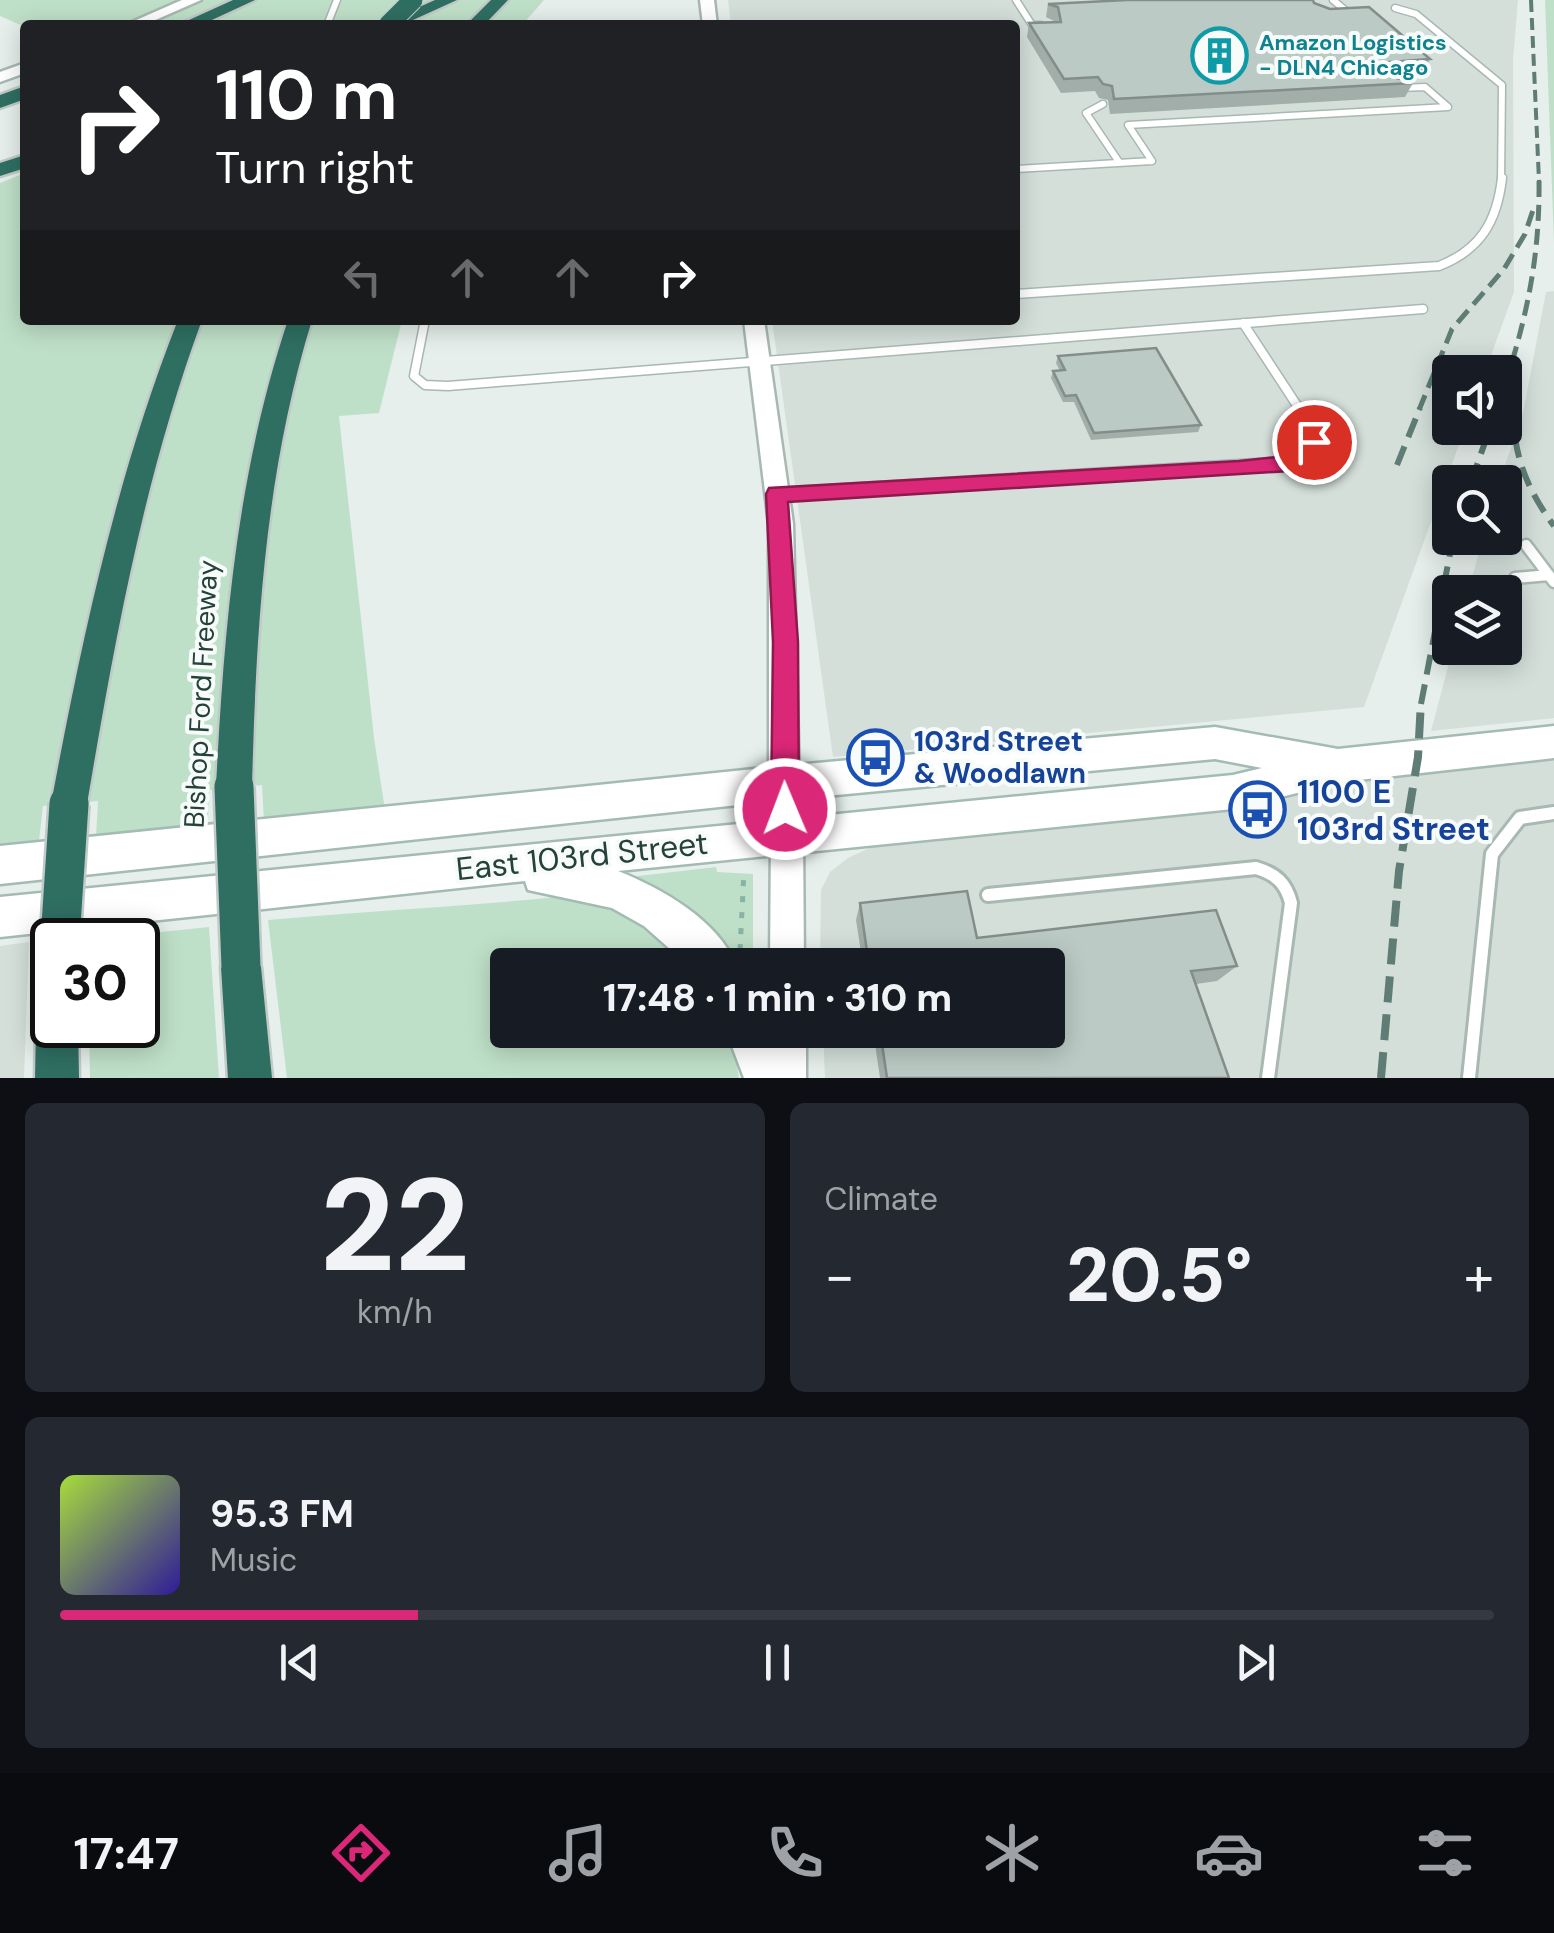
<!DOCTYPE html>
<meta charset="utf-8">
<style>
body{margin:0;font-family:"DM Sans",sans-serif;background:#242831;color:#f1f3f6;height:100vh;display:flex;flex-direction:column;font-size:38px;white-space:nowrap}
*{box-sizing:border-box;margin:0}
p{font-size:32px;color:#9ea1a6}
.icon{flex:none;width:55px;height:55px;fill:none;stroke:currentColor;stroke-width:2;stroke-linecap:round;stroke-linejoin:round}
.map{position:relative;height:1078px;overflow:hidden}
.side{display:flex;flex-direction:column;gap:25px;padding:25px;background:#0d0f14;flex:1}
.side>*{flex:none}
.guide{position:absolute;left:20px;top:20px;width:1000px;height:305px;border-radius:10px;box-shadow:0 5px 25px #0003;background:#202124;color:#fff;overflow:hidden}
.buttons{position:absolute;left:1432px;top:355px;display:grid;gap:20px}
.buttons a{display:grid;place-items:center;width:90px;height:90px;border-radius:10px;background:#171b24;box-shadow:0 5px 25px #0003;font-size:50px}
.speed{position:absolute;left:30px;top:918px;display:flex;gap:20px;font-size:50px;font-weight:700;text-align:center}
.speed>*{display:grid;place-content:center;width:130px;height:130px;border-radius:50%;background:#171b24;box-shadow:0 5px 25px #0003;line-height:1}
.speed .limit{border:5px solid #111;border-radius:15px;background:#fff;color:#111}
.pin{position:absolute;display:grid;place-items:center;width:85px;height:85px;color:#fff;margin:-42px;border:5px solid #fff;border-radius:50%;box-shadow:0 2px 10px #0007}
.me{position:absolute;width:110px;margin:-55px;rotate:359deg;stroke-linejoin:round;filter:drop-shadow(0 0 8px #0008)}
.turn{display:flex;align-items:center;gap:35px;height:210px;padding:0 30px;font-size:45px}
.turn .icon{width:130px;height:130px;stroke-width:2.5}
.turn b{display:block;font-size:70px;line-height:85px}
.lanes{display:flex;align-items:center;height:95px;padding:0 30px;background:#0003;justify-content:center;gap:50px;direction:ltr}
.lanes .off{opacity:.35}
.big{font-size:75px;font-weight:800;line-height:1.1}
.side .tile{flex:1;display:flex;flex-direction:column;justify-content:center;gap:15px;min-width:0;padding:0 35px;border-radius:15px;background:#242831}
.side .dial{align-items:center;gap:0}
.dial b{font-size:130px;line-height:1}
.song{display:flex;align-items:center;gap:30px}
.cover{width:120px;height:120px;border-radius:15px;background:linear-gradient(135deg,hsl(80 70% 55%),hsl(250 70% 35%))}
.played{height:10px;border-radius:5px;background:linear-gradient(90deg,#db2777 25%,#363941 25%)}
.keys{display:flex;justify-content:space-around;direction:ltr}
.heat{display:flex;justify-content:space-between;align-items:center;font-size:55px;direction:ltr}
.side .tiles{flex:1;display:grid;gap:25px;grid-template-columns:1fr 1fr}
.tile:last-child{grid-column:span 2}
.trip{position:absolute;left:490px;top:948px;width:575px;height:100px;border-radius:10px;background:#171b24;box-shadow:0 5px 25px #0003;font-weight:800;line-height:100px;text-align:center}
.tab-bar{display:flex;height:160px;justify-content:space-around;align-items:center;background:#090b0e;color:#9ea1a6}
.tab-bar .icon{width:70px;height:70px}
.tab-bar .selected{color:#db2777}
.tab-bar b{font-size:45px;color:#f1f3f6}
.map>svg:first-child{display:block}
</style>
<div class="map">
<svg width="1554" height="1078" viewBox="0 0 1554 1078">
<rect width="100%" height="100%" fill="#e6efeb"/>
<path fill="#d4dfda" d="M 728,0 L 1518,0 L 1513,60 L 1514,292 L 1485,372 L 1450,372 L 1450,428 L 1465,428 L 1364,707 L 833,757 L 772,320 L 1015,320 L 1015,25 L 731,25 Z
M 1554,291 L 1554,718 L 1431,731 L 1453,648 L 1505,648 L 1505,592 L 1468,592 L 1483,538 L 1505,538 L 1505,482 L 1499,482 L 1523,413 L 1546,292 Z
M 1554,760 L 1554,1078 L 825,1078 L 823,1030 L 1048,1030 L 1048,965 L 820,965 L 821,890 L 830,872 L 848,858 L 874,846 L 1185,810 L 1391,778 Z
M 29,942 L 24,1078 L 0,1078 L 0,946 Z"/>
<path fill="#bfe0c8" d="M 0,0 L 544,0 L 522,25 L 25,27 L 0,16 Z
M 1545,0 L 1554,0 L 1554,242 Z
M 25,173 L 25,320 L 402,320 L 379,413 L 339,416 L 374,738 L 385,810 L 264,821 L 262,785 L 209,790 L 208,825 L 96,837 L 98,801 L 43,806 L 39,840 L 0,844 L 0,183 Z
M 716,867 L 717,872 L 753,874 L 753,965 L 728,965 L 633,880 L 638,876 Z
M 556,897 C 633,897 646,912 698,965 L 508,965 L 508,1030 L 731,1030 L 739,1078 L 287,1078 L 268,920 C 364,911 460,907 556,897 Z
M 209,927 L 219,1078 L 90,1078 L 89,1025 L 138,1025 L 138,940 L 92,939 Z"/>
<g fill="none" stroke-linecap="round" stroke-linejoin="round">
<defs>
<path id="service-far3" d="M 1016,0 L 1032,25 L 1041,25
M 1333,0 L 1345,10
M 1395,8 L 1416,14 L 1502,85 L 1501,181
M 327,25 L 337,0
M 1103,104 L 1086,113 L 1119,162
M 1152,161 L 1128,125 L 1448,107 L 1425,87 L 1399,88
M 1015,169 L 1152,161"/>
<path id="service-far2" d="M 1015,294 L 1439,266 C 1480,250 1497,222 1502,178
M 425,320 L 414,376 L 425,385 L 448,386 L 1423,309
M 1243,323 L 1300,410"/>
<path id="service-far1" d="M 778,494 L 1290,463 L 1306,454 L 1314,442 L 1298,408
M 1526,545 L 1554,582
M 1515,578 L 1549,575"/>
<path id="service" d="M 988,895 L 1256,868 C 1276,874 1286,883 1291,903 L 1268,1078
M 1469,1078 L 1492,854 L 1520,818 L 1554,813"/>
<path id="minor" d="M 784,772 L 793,775 C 800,792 803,827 796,844 L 787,847 L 778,844 C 771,827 768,792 775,775 Z"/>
<path id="tertiary" d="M 182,0 L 201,0 L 144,25 L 125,25 Z
M 700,0 L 714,0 L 717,25 L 703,25 Z
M 25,63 L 25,73 L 0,82 L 0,72 Z
M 744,320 L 764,320 L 793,524 L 799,783 L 795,793 L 784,797 L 773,793 L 769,783 L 769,524 Z
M 787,820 L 798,824 L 803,835 L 804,965 L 770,965 L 771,835 L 776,824 Z
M 770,1030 L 806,1030 L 806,1078 L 770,1078 Z"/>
<path id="secondary" d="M 1554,726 L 1554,758 L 1341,782 L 1233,809 L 618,871 C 661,888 718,920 736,965 L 688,965 L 644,926 L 612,908 L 528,890 L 525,881 L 0,937 L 0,897 L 1233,775 L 1262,768 L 1215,759 L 784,800 L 0,884 L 0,846 L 784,766 L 1215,727 L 1338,749 Z
M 726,1030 L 768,1030 L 788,1078 L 744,1078 Z"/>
<path id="motorway" d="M 233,0 L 255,0 L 201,25 L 178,25 Z
M 435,0 L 457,0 L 402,25 L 379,25 Z
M 491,0 L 508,0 L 484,25 L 466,25 Z
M 25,86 L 25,99 L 0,108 L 0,95 Z
M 25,155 L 25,168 L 0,176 L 0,163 Z
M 178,320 L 202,320 C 144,477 115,639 87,804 L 82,816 L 69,821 L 56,816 L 51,804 C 82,639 116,477 178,320 Z
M 288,320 L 312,320 C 265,473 256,628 252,787 L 247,799 L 234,804 L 221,799 L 216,787 C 224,627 237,473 288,320 Z
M 241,947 L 255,953 L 261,967 L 272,1078 L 228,1078 L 221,967 L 227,953 Z
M 52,1006 L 52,1025 L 78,1025 L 79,1078 L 35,1078 L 36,1025 L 42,1010 Z"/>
</defs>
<use href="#service-far3" stroke="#a8b8b2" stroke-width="9"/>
<use href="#service-far2" stroke="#a8b8b2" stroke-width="11"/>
<use href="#service-far1" stroke="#a8b8b2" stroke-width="15"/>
<use href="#service" stroke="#a8b8b2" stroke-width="18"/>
<use href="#minor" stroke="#a8b8b2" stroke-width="5"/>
<use href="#tertiary" stroke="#a8b8b2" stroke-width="5"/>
<use href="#secondary" stroke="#a4bbb3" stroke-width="5"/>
<use href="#motorway" stroke="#c2cac8" stroke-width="5"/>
<path stroke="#86b3a5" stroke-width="5" stroke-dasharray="6 10" stroke-linecap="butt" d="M 740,950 L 744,871"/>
<use href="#service-far3" stroke="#fff" stroke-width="6"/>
<use href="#service-far2" stroke="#fff" stroke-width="8"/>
<use href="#service-far1" stroke="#fff" stroke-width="10"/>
<use href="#service" stroke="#fff" stroke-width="12"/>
<use href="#minor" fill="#fff" fill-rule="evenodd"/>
<use href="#tertiary" fill="#fff" fill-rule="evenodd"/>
<use href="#secondary" fill="#fff" fill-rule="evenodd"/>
<use href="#motorway" fill="#2f6f62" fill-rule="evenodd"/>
<path stroke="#5f7d75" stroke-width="4" stroke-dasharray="12 6" stroke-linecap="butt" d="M 1531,0 L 1539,181"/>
<path stroke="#5f7d75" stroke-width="5" stroke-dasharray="16 8" stroke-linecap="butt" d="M 1505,385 C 1528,312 1540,255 1539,178
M 1419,410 L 1452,329 L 1504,269 L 1525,234 L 1533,210
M 1514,410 L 1517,372"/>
<path stroke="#5f7d75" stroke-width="6" stroke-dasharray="20 10" stroke-linecap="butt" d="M 1514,408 C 1512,454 1527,489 1554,526
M 1397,465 L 1420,408
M 1471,482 L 1490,428
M 1421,704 L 1453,538"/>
<path stroke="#5f7d75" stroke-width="8" stroke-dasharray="26 12" stroke-linecap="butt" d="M 1381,1078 L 1399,871 L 1418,757 L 1421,701"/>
<defs>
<path id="motorway-bridge-far1" d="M 388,25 L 413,0"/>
<path id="motorway-bridge" d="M 234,787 L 241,967
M 60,940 L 69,804"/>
</defs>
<use href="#motorway-bridge-far1" stroke="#c2cac8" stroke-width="21" stroke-linecap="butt"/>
<use href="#motorway-bridge" stroke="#c2cac8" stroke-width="44" stroke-linecap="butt"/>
<use href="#motorway-bridge-far1" stroke="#2f6f62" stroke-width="19"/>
<use href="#motorway-bridge" stroke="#2f6f62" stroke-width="39"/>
</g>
<path fill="#a1aea9" d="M 1314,3 L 1430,59 L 1423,74 L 1397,75 L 1397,78 L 1413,83 L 1405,97 L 1110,114 L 1108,100 L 1099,98 L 1095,91 L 1061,93 L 1027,37 L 1029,23 L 1056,22 L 1046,17 L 1048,4 Z
M 1058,356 L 1201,425 L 1198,432 L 1091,440 L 1074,402 L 1063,402 L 1051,378 L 1053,371 L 1060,371 L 1056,363 Z
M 860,903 L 977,938 L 1237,966 L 1217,981 L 1196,984 L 1229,1078 L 880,1078 L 873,1030 L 1048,1030 L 1048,965 L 863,965 L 856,920 Z"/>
<path fill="#bbcac4" stroke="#838d89" stroke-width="2.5" d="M 1127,0 L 1313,0 L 1314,3 L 1330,9 L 1369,7 L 1430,59 L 1389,62 L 1397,69 L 1397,78 L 1413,83 L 1114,99 L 1112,86 L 1103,84 L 1098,77 L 1064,79 L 1029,23 L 1061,22 L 1058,7 L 1048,4 Z
M 1156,348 L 1201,425 L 1094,433 L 1076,395 L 1065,396 L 1053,371 L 1065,370 L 1058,356 Z
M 967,891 L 977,938 L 1216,910 L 1237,966 L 1191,971 L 1229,1078 L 887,1078 L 880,1030 L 1048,1030 L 1048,965 L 869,965 L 860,903 Z"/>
<path fill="#db2777" stroke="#8e194d" stroke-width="2.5" d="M 1314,435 L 1324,442 L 1314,460 L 1290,471 L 788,502 L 798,642 L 799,809 L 795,818 L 785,822 L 775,818 L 771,809 L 773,642 L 766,494 L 769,488 L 1239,461 L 1286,456 Z"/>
<defs>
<symbol id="building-ring" viewBox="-11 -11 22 22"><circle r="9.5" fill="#f7fbf9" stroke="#0f9aa8" stroke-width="1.5"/><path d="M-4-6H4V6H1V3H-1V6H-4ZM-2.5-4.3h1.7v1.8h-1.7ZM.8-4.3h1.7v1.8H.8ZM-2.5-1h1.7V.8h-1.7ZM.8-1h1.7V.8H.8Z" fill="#0f9aa8"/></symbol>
<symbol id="bus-ring" viewBox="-11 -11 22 22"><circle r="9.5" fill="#f7fbf9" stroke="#1a4fb4" stroke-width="1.5"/><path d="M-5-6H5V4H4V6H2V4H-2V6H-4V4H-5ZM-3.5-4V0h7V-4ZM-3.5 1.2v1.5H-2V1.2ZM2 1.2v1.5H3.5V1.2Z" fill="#1a4fb4"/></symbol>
</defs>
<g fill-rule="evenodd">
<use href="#building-ring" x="1188" y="24" width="63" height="63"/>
<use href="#bus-ring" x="844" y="726" width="63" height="63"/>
<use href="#bus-ring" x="1226" y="778" width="63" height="63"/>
</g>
<g text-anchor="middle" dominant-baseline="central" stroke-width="8" stroke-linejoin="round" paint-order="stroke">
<g font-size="22" font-weight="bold" fill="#0d838f" stroke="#f7fbf9" text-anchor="start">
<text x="1259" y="42">Amazon Logistics<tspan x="1259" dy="25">- DLN4 Chicago</tspan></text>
</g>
<g font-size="28" fill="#24423a" stroke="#f7fbf9">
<text transform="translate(201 694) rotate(-87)">Bishop Ford Freeway</text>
</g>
<g font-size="28" font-weight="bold" fill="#164399" stroke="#f7fbf9" text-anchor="start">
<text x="914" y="741">103rd Street<tspan x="914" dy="32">&amp; Woodlawn</tspan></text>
</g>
<g font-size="32" font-weight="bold" fill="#164399" stroke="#f7fbf9" text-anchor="start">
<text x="1297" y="792">1100 E<tspan x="1297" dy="37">103rd Street</tspan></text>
</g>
<g font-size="32" fill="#24423a" stroke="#f7fbf9">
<text transform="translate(582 856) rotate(-6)">East 103rd Street</text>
</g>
</g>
</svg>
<div class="buttons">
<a><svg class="icon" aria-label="sound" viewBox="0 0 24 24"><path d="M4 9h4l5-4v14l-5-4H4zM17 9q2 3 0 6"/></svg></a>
<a><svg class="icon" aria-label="search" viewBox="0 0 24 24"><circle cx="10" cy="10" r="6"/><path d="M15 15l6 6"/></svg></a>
<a><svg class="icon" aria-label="layers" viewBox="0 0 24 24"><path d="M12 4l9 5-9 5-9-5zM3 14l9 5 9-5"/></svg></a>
</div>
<div class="speed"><div class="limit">30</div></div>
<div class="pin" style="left:1314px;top:442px;background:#d93025"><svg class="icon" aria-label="arrive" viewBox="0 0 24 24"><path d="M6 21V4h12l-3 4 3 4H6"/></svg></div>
<svg class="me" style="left:785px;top:809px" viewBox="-20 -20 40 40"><circle r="17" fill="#db2777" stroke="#fff" stroke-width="3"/><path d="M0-11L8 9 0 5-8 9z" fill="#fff"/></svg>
<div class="trip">17:48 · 1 min · 310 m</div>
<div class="guide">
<div class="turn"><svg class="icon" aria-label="right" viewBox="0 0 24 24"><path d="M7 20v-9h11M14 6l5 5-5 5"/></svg><div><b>110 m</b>Turn right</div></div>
<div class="lanes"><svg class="icon off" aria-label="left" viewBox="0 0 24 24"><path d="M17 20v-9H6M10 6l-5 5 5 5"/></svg><svg class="icon off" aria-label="ahead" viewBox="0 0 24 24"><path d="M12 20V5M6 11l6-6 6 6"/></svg><svg class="icon off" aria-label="ahead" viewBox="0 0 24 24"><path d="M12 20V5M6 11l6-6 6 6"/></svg><svg class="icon" aria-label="right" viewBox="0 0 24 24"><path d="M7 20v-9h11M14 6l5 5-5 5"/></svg></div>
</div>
</div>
<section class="side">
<div class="tiles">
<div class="tile dial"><b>22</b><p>km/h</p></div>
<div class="tile"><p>Climate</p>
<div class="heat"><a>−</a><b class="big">20.5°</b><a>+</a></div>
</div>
<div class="tile">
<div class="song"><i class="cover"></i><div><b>95.3 FM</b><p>Music</p></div></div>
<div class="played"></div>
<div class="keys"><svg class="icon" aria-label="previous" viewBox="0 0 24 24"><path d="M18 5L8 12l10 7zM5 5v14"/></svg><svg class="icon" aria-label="pause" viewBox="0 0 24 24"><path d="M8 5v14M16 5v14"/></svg><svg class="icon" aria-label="next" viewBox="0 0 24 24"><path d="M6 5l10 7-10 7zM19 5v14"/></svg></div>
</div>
</div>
</section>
<nav class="tab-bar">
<b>17:47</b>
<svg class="icon selected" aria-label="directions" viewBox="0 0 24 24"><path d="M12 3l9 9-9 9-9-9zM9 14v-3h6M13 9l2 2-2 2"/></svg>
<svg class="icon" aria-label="music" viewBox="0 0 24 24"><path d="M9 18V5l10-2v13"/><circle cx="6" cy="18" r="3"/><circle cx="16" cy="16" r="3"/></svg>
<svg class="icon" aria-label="phone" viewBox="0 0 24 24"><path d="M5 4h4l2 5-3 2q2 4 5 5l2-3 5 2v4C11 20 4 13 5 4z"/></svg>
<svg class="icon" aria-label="climate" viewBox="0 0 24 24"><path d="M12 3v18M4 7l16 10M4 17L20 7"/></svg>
<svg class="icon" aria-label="car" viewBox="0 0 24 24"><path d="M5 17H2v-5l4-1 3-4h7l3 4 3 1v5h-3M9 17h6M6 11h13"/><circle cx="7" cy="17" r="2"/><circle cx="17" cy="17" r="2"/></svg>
<svg class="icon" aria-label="filters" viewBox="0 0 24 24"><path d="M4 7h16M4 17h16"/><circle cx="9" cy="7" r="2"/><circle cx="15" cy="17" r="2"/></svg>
</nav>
